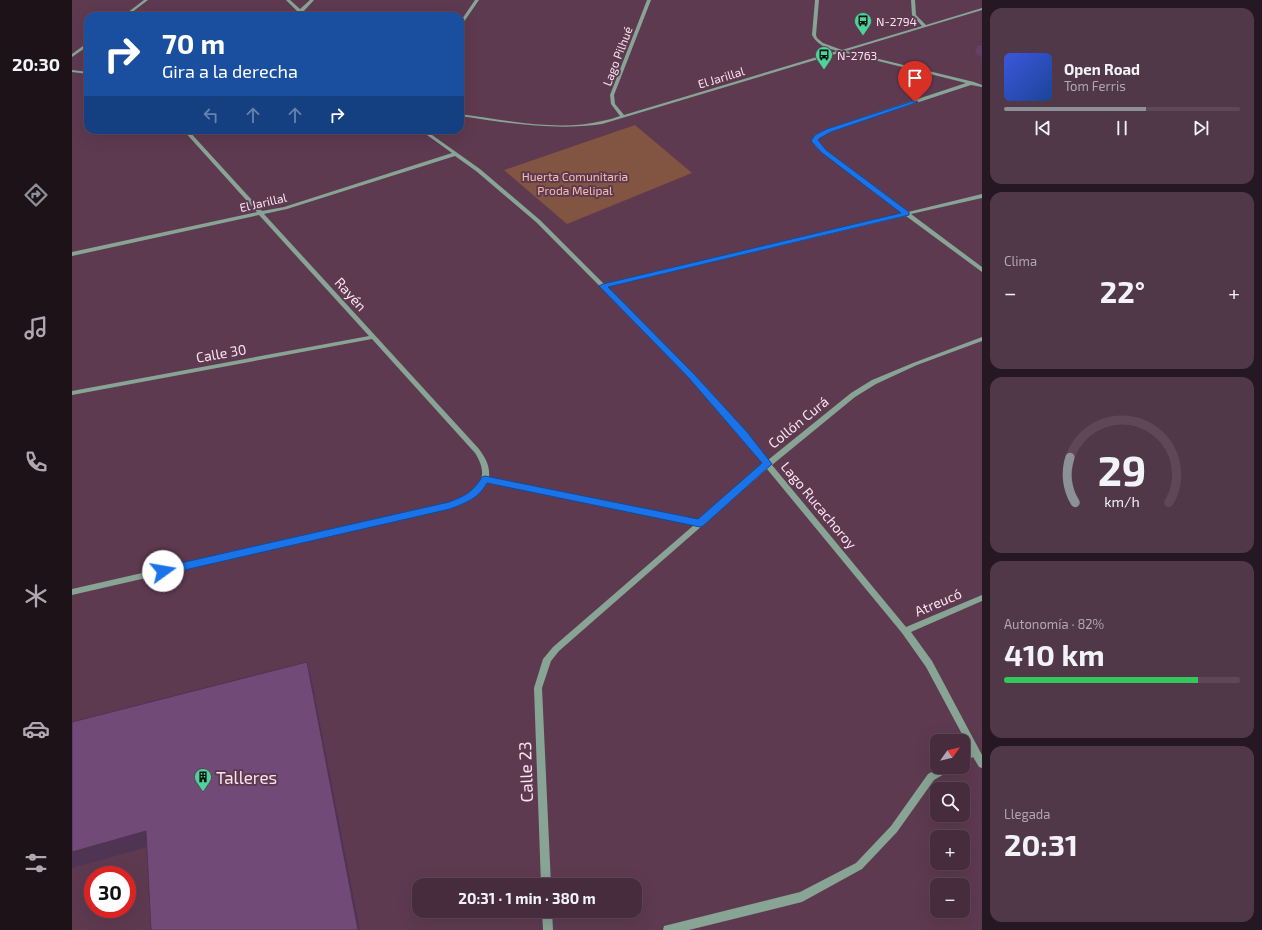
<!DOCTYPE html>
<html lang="es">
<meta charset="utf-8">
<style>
body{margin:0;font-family:"Exo 2",sans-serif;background:#503848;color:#f1f3f6;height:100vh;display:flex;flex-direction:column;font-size:15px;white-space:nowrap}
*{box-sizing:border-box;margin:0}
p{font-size:13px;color:#b0a7b0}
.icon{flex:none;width:22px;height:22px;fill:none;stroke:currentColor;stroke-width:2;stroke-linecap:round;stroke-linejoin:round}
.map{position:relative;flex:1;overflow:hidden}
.sheet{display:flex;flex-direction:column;gap:8px;padding:8px;background:#261822;width:280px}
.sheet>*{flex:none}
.banner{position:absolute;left:12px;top:12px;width:380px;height:122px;border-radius:12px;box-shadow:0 4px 16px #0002,0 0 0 1px #5e4857;background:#1a4fa0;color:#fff;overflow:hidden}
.needle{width:26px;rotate:56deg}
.fabs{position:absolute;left:858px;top:734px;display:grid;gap:8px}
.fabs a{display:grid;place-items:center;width:40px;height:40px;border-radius:8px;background:#462c3d;box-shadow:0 4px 16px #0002,0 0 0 1px #5e4857;font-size:20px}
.speed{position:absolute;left:12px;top:866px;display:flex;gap:8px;font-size:20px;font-weight:700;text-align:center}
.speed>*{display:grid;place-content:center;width:52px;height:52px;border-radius:50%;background:#462c3d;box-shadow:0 4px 16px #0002,0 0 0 1px #5e4857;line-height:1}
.speed .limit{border:6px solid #d22;background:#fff;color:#111}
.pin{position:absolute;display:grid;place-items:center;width:34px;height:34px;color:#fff;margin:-41px -17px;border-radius:50% 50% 50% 0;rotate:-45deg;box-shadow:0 0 4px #0007}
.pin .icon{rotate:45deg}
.me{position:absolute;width:44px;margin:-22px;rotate:77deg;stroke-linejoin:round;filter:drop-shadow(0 0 3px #0008)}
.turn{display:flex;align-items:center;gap:14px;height:84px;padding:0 12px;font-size:18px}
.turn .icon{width:52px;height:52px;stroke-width:2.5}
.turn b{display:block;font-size:28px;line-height:34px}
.lanes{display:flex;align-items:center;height:38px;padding:0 12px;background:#0003;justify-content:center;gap:20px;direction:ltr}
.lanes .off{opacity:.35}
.big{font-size:30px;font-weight:700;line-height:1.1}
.sheet .widget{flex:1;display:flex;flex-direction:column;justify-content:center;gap:6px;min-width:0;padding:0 14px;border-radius:12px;background:#503848}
.sheet .dial{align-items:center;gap:0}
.dial svg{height:104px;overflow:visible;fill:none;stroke:#5e4857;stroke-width:7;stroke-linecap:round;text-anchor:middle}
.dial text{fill:#f1f3f6;stroke:none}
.song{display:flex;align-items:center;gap:12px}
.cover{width:48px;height:48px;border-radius:6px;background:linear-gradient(135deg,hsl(230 70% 55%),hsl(220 70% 35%))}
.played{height:4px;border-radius:2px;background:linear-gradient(90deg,#8c9099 60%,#5e4857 60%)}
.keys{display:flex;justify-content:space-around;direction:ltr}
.heat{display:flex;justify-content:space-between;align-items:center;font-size:22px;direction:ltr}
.charge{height:6px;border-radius:3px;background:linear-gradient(90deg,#34c759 82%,#5e4857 0)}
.trip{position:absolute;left:340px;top:878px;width:230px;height:40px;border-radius:12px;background:#462c3d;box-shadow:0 4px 16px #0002,0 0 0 1px #5e4857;font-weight:700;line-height:40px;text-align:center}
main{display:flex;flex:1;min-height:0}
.tab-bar{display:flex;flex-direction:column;width:72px;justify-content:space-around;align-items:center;background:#1c1218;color:#b0a7b0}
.tab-bar .icon{width:28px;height:28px}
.tab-bar .selected{color:#8c9099}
.tab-bar b{font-size:18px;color:#f1f3f6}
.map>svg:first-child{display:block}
</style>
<main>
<nav class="tab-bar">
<b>20:30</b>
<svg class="icon selected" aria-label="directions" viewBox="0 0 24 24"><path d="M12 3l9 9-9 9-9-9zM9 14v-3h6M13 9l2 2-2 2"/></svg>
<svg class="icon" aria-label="music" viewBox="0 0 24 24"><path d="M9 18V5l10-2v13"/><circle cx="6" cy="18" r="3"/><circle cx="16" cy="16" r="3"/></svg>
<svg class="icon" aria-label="phone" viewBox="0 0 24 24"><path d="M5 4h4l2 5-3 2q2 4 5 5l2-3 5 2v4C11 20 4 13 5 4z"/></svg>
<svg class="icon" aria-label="climate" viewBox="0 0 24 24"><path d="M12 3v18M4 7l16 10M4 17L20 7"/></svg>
<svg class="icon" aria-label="car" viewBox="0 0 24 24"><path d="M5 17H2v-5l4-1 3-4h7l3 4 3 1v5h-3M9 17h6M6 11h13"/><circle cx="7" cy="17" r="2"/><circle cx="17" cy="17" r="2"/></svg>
<svg class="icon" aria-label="filters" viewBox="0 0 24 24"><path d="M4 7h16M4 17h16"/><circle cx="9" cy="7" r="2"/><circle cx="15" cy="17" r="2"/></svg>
</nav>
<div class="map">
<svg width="910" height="930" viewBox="0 0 910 930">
<rect width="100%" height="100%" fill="#5e3a51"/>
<path fill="#825442" d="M 563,125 L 620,173 L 495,224 L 432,170 Z"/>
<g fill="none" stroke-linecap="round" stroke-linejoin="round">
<path fill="#87a494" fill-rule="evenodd" d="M 72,0 L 76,0 L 55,16 L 51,16 Z
M 214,0 L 218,0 L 228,9 L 238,0 L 242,0 L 231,12 L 235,16 L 231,16 L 228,14 L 226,16 L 222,16 L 226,12 Z
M 403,0 L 407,0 L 389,26 L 388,26 L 388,22 Z
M 575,0 L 579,0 L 542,95 L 543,104 L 552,115 L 765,51 C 755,48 745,45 740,35 L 743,0 L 747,0 L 744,35 L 745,38 L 751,43 L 770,50 L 850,26 L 840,15 L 839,0 L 843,0 L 844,15 L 854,25 L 910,8 L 910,10 L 774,51 L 902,82 L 910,85 L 910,87 L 899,85 L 759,131 L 747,137 L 745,141 L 748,145 L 754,150 L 836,212 L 910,194 L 910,198 L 839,214 L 910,267 L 910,272 L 834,216 L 535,287 L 621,374 L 648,403 L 696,460 L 779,393 L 800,380 L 841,363 L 910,337 L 910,341 L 845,365 L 804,384 L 783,397 L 700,465 L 834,627 L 910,595 L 910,601 L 839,632 L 860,661 L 910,755 L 910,768 L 907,767 L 901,757 L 891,762 L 891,753 L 898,749 L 854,667 L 830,633 L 695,469 L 487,651 L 479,661 L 470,688 L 479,885 L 469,885 L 462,688 L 471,659 L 481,647 L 622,525 L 415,482 C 408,496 392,503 378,508 L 0,595 L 0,589 L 377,503 C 402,493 421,481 403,453 L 300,339 L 0,395 L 0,391 L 297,336 L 187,215 L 0,256 L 0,252 L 185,212 L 111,130 L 116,130 L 190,211 L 212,207 L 380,153 L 348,130 L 353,130 L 408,169 L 468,220 L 532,284 L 831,213 L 744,147 L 741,141 L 743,135 L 755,129 L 894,83 L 770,52 L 530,124 C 482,131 436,123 388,116 L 388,114 C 433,120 486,132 530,121 C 536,120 542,118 548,116 L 539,104 L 538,95 ZM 383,156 L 404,171 L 464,222 L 617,376 L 644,407 L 691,464 L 627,520 L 417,477 C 418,466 414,459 407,449 L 192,214 L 215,209 Z
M 15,43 L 16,43 L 16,46 L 0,57 L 0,54 Z
M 0,70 L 16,72 L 16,74 L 0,72 Z
M 868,767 L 881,767 L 879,770 L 862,780 L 825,832 L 790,869 L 730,902 L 617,930 L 591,930 L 592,926 L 728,892 L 784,863 L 819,826 L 856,774 Z
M 470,911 L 480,911 L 481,930 L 471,930 Z"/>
</g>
<path fill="#624067" d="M 910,42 L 910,57 L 903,54 L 906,44 Z"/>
<path fill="#503454" d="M 235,662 L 239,677 L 288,930 L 286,930 Z
M 74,831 L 83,845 L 0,868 L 0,852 Z"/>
<path fill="#724a78" stroke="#503454" d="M 910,42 L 910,45 L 906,44 Z
M 235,662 L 286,930 L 79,930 L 74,831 L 0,852 L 0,722 Z"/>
<path fill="#1a73e8" stroke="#114b97" d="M 841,101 L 846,102 L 759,132 L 748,138 L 746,140 L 754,150 L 837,212 L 837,215 L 536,287 L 622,374 L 675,432 L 700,464 L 631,526 L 628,527 L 415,483 C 407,498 394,503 378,509 L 91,575 L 87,574 L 86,571 L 87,568 L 91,567 L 377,502 C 393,496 401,492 410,477 L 413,476 L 626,519 L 690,463 L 616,377 L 527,286 L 531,284 L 829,213 L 750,153 L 739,141 L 743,135 L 755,129 Z"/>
<defs>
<symbol id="bus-pin" viewBox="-11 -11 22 30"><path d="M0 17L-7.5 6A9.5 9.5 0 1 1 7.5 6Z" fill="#4dd39a" stroke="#5e3a51"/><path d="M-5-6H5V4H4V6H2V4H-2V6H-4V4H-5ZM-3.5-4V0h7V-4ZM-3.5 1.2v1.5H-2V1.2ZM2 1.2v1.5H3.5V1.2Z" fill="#111"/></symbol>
<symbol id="building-pin" viewBox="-11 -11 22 30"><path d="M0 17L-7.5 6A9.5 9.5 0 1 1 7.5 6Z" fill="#4dd39a" stroke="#5e3a51"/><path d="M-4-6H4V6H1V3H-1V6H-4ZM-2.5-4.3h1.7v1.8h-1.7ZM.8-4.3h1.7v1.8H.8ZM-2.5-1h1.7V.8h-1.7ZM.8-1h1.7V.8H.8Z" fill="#111"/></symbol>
</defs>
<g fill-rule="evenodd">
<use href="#bus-pin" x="781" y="11" width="20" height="27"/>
<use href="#bus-pin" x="742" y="45" width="20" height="27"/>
<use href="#building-pin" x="121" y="767" width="20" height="27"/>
</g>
<g text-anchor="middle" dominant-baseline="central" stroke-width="4" stroke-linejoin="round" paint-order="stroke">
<g font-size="12" fill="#fae3f0" stroke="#5e3a51" text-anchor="start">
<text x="804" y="21">N-2794</text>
<text x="765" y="55">N-2763</text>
</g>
<g font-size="12" fill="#fae3f0" stroke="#5e3a51">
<text transform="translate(545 56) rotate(-69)">Lago Pilhué</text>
<text transform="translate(649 77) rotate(-17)">El Jarillal</text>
<text transform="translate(191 202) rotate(-13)">El Jarillal</text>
</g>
<g font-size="12" fill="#f5bea9" stroke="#5e3a51">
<text x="503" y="176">Huerta Comunitaria<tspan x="503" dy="14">Proda Melipal</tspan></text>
</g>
<g font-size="14" fill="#fae3f0" stroke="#5e3a51">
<text transform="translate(279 294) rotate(48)">Rayén</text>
<text transform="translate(149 353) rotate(-10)">Calle 30</text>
<text transform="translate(726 422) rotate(-39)">Collón Curá</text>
<text transform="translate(747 505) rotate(50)">Lago Rucachoroy</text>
<text transform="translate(866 602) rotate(-23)">Atreucó</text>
</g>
<g font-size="17" fill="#fae3f0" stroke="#5e3a51">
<text transform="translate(453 772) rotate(-92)">Calle 23</text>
</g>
<g font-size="17" fill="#fae3f0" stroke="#5e3a51" text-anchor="start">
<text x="144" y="777">Talleres</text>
</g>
</g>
</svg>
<div class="fabs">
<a><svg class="needle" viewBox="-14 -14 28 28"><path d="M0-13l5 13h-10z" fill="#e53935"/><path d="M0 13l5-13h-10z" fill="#b0a7b0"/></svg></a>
<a><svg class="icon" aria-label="search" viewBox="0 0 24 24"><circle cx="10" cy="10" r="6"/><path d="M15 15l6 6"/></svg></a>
<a>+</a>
<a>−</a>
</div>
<div class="speed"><div class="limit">30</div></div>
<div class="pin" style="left:843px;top:102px;background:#d93025"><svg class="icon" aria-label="arrive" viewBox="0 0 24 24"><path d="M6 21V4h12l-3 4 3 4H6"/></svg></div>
<svg class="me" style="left:91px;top:571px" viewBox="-20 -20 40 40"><circle r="19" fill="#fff"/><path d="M0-13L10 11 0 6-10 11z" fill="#1a73e8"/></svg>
<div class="trip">20:31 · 1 min · 380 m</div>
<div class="banner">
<div class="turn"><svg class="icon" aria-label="right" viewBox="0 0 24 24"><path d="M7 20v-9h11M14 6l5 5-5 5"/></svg><div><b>70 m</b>Gira a la derecha</div></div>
<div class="lanes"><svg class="icon off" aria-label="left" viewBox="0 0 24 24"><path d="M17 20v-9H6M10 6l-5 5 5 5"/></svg><svg class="icon off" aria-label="ahead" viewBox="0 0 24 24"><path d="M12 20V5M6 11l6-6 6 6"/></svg><svg class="icon off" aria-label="ahead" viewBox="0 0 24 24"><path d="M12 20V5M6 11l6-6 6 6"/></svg><svg class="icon" aria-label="right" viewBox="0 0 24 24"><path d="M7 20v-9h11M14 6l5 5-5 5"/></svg></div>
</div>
</div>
<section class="sheet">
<div class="widget">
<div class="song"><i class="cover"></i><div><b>Open Road</b><p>Tom Ferris</p></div></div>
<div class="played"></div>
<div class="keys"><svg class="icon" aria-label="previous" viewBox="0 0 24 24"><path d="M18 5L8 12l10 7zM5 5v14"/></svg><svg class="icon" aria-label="pause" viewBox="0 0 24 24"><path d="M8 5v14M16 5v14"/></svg><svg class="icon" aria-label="next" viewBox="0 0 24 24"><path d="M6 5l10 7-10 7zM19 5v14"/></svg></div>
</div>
<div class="widget"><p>Clima</p>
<div class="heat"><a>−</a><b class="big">22°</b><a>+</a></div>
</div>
<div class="widget dial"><svg viewBox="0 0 100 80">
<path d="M14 69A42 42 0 1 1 86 69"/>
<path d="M14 69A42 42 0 0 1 10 34" stroke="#8c9099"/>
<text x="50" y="56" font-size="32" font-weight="700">29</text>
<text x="50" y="72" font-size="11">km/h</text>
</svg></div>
<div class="widget"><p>Autonomía · 82%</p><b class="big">410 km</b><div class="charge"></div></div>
<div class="widget"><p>Llegada</p><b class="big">20:31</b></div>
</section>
</main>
